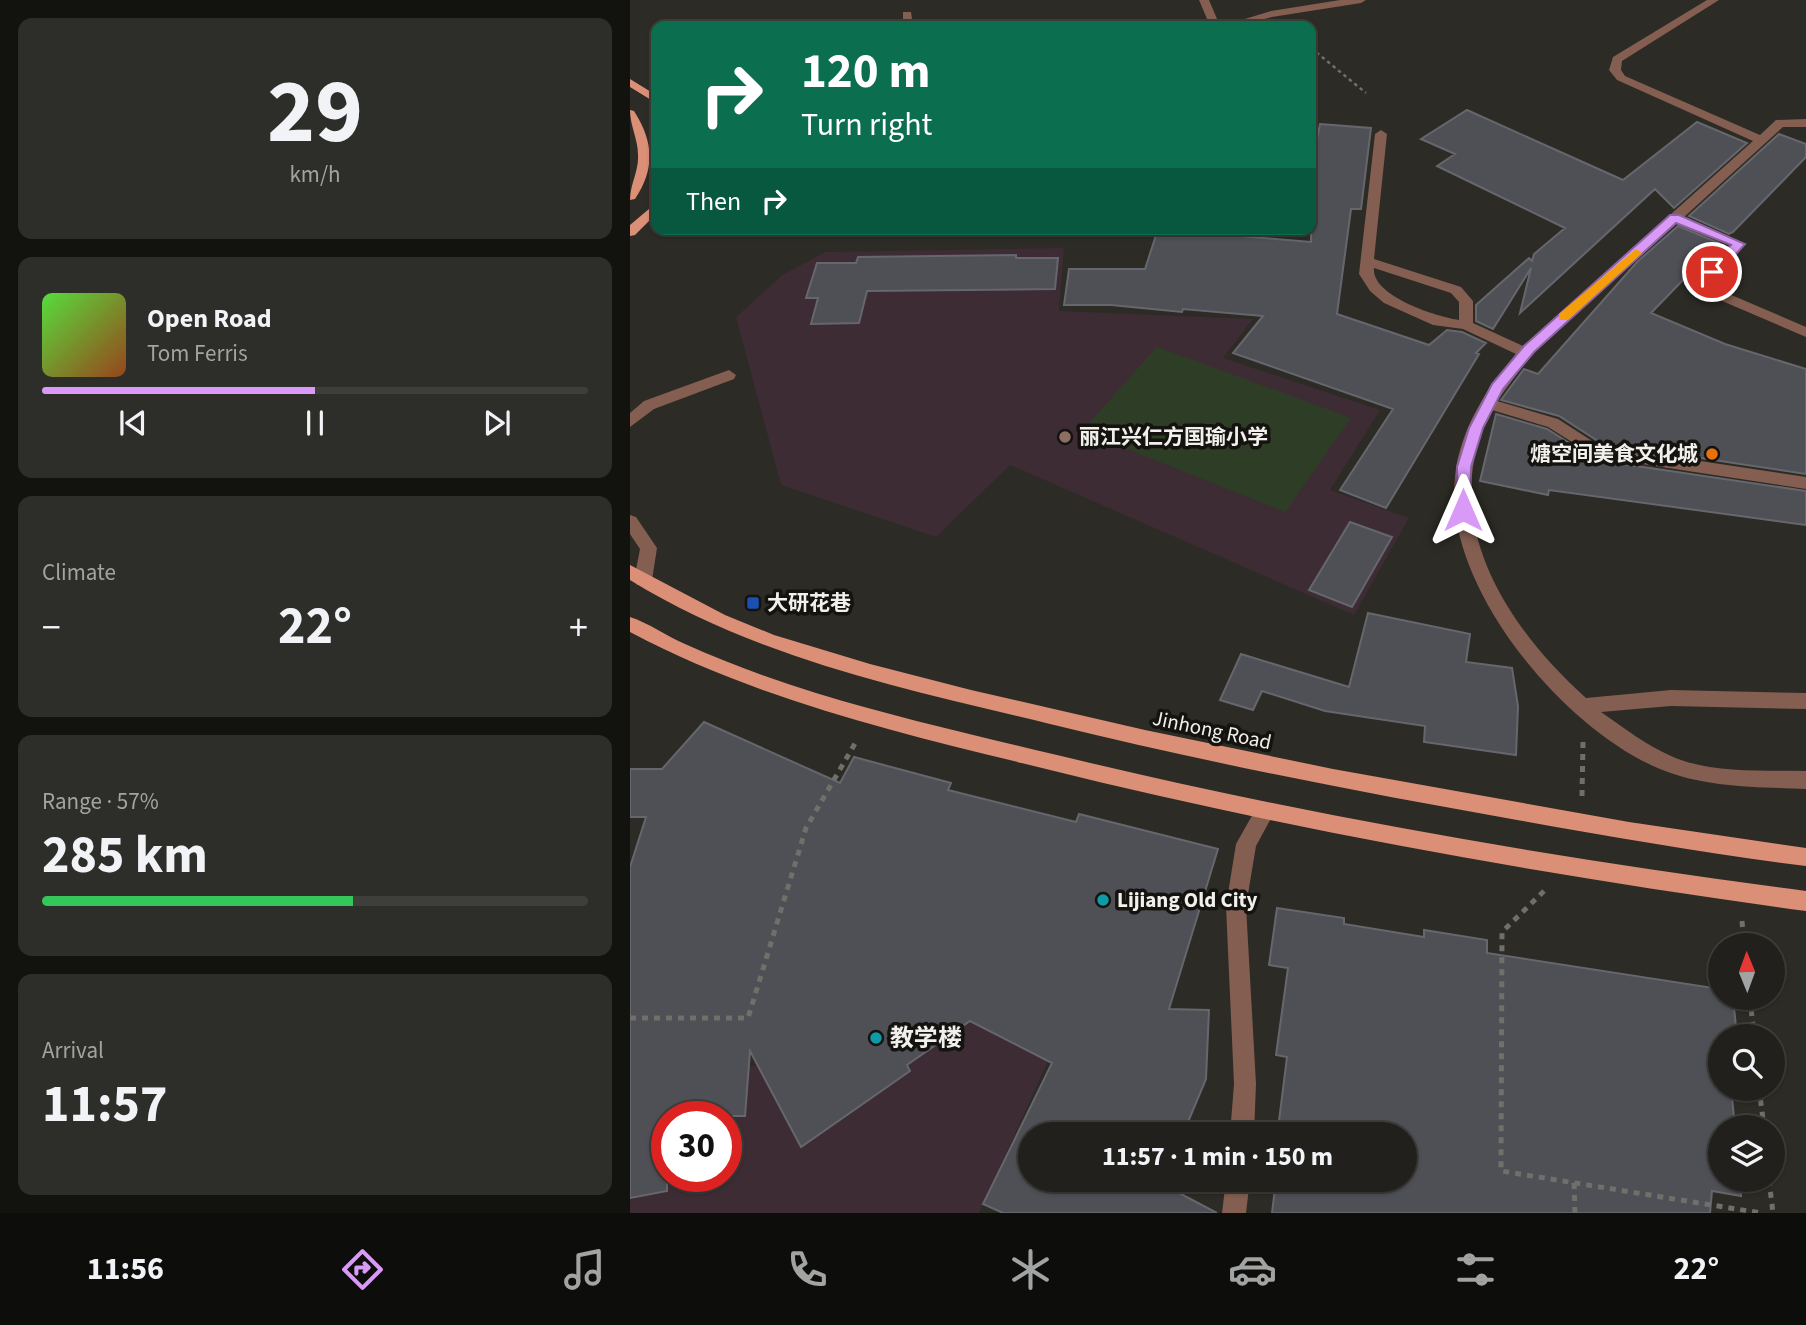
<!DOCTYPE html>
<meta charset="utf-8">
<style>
body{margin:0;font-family:"Source Sans 3","Noto Sans SC",sans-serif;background:#2d2d29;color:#f1f3f6;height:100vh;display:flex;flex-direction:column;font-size:26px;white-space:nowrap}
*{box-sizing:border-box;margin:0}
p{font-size:23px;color:#a2a3a3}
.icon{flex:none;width:38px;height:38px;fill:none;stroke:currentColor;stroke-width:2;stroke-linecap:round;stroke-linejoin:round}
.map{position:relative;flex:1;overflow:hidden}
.side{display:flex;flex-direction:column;gap:18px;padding:18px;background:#12120f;width:630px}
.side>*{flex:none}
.banner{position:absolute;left:21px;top:21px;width:665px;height:214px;border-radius:14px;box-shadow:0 2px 5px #0004,0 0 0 2px #3e3e3b;background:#0b6e4f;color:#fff;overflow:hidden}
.needle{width:46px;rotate:359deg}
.buttons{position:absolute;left:1078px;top:933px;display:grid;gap:14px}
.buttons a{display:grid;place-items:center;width:77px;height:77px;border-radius:50%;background:#21201c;box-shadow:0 2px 5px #0004,0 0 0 2px #3e3e3b;font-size:35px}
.speed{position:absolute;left:21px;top:1101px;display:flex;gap:14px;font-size:35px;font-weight:700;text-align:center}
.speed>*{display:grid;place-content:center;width:91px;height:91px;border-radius:50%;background:#21201c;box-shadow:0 2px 5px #0004,0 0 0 2px #3e3e3b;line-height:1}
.speed .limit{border:10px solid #d22;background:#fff;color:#111}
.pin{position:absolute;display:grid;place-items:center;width:60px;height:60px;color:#fff;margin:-30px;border:4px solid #fff;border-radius:50%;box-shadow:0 2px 7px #0007}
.me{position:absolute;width:77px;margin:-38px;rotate:0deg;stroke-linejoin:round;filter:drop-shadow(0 0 5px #0008)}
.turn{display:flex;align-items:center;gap:24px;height:147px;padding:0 35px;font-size:32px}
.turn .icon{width:91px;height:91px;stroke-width:2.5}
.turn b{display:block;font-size:49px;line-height:60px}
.then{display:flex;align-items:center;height:66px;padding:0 35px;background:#0003;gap:14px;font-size:26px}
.big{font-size:52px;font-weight:700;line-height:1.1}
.side .widget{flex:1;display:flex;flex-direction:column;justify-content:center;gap:10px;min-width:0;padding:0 24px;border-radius:14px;background:#2d2d29}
.side .dial{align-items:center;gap:0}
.dial b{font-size:91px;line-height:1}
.song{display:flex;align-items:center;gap:21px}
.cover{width:84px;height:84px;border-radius:10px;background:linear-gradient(135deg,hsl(110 70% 55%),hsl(20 70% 35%))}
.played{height:7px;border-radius:4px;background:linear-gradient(90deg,#d99af7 50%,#3e3e3b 50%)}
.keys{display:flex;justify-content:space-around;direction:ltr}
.heat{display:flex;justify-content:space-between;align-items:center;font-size:38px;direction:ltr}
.charge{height:10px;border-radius:5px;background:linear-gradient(90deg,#34c759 57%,#3e3e3b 0)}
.trip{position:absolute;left:388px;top:1122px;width:399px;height:70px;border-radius:35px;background:#21201c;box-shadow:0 2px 5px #0004,0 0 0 2px #3e3e3b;font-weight:700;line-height:70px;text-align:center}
.dock{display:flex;height:112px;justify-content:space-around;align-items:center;background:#0d0d0b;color:#a2a3a3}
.dock .icon{width:49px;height:49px}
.dock .on{color:#d99af7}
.dock b{font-size:32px;color:#f1f3f6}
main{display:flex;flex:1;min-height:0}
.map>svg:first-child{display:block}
</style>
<main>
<section class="side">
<div class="widget dial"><b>29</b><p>km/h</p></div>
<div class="widget">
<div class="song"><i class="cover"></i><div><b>Open Road</b><p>Tom Ferris</p></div></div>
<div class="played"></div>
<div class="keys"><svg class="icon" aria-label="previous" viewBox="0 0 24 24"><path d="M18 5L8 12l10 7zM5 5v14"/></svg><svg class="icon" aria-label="pause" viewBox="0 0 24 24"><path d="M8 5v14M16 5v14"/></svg><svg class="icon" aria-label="next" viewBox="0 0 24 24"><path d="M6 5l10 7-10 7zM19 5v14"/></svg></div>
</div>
<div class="widget"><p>Climate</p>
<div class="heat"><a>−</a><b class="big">22°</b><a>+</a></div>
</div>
<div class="widget"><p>Range · 57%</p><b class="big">285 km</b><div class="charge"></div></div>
<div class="widget"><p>Arrival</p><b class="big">11:57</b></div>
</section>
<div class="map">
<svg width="1176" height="1213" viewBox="0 0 1176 1213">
<rect width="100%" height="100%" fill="#2c2b25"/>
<path fill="#3e2c34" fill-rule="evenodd" d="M 434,248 L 429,311 L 623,319 L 593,358 L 750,410 L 700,490 L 779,518 L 724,615 L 380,465 L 306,537 L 151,485 L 106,317 L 151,276 L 195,252 Z
M 453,984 L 349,1213 L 0,1213 L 0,1088 L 129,1065 ZM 37,1116 L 96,1116 L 96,1176 L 37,1176 Z"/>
<path fill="#2e3e26" d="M 527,347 L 721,418 L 655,512 L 452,431 Z"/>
<path fill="#4f5056" stroke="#66666d" stroke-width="2" d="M 837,110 L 993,180 L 1067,122 L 1117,143 L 1044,208 L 1025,189 L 890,313 L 901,268 L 863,329 L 846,321 L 846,305 L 899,258 L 902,261 L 904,254 L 935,228 L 807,166 L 825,154 L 791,139 Z
M 690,124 L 741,128 L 731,209 L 721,209 L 707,314 L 799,345 L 817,330 L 832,332 L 856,343 L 846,353 L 849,354 L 756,508 L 710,490 L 763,409 L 603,353 L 633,316 L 553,309 L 552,312 L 481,305 L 434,305 L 439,269 L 515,269 L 528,229 L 601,231 L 600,235 L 681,242 L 681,172 Z
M 1149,134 L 1176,144 L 1176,157 L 1103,232 L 1099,234 L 1059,216 Z
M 1048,226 L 1089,243 L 1021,313 L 1095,344 L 1176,369 L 1176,474 L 971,443 L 929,416 L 871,400 L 894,369 L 908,374 L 1007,262 Z
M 386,255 L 386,258 L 428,258 L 425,289 L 237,291 L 229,323 L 181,324 L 188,298 L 176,298 L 187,263 L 226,263 L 228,257 Z
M 866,414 L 917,429 L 966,460 L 1176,491 L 1176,525 L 919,490 L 918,495 L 850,481 Z
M 720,522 L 762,537 L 722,607 L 679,590 Z
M 738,613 L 840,634 L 836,662 L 882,668 L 888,706 L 886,755 L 794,742 L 795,726 L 695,711 L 632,691 L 623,710 L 590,700 L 611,654 L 719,687 Z
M 74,722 L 210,783 L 224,757 L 321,783 L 318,790 L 446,822 L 449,814 L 588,849 L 539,1009 L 579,1010 L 576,1079 L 553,1134 L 401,1134 L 401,1180 L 534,1180 L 532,1184 L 587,1213 L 373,1213 L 353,1204 L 422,1063 L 340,1021 L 277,1065 L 280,1071 L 171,1147 L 120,1051 L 115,1116 L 37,1116 L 37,1191 L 0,1198 L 0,867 L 16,817 L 0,817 L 0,769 L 32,769 Z
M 647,908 L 714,918 L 714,924 L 794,937 L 794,930 L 857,940 L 857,953 L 1090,989 L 1090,998 L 1103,998 L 1107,1036 L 1090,1036 L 1090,1088 L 1101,1088 L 1105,1127 L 1090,1127 L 1090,1180 L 1110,1180 L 1111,1196 L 1082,1191 L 1080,1213 L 642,1213 L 646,1180 L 701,1187 L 702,1180 L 775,1180 L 775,1134 L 707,1134 L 708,1131 L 649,1121 L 657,1057 L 646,1055 L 658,968 L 639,965 Z"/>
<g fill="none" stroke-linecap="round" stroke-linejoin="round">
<path stroke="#706f6a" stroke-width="2.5" stroke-dasharray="3.5 3.5" stroke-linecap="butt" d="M 681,48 L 736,93"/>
<path stroke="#706f6a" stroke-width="5" stroke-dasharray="6 6" stroke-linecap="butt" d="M 952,796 L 953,742
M 914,891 L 872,932 L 871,1171 L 1131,1213
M 1112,921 L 1114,945
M 1120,998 L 1124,1036
M 0,1018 L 118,1018 L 176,828 L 227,740
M 1129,1088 L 1134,1127
M 1139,1180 L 1143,1213
M 944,1183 L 945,1213"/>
<path fill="#835e51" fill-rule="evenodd" d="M 569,0 L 579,0 L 590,26 L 580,26 Z
M 710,0 L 736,0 L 731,3 L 642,17 L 608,26 L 592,26 L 641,11 Z
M 1077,0 L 1089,0 L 992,61 L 991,70 L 995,76 L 1130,135 L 1146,120 L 1176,119 L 1176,127 L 1153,127 L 1054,217 L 1116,244 L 1078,285 L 1176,327 L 1176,337 L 1064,289 L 1064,283 L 1100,245 L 1047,223 L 900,356 L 867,401 L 928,419 L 970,446 L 1176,477 L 1176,489 L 966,457 L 918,427 L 862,410 C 805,517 875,625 956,698 L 1041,690 L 1176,693 L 1176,709 L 1041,706 L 971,712 C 994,728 1016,745 1041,756 C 1081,774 1133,770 1176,771 L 1176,789 C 1127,787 1076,788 1030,769 C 933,729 812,585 825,476 C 830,430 856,389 886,354 L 833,329 L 803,325 L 754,303 L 740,291 L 729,274 L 745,134 L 751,130 L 757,134 L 744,259 L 831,287 L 843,301 L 843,323 L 893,346 L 1123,141 L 987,80 L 979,70 L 983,57 ZM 744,268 L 821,293 L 829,302 L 829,320 C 807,317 741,296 744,268 Z
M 273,12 L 281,12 L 283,26 L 273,26 Z
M 99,370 L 106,375 L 104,379 L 24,409 L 0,427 L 0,413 L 14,401 Z
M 0,515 L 6,517 L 27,548 L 22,580 L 19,585 L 7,585 L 4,580 L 10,549 L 0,534 Z
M 635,802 L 642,805 L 645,811 L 626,846 L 616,906 L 626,1084 L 624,1134 L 600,1134 L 604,1084 L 596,906 L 606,844 L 628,805 Z
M 596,1180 L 620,1180 L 616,1213 L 592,1213 Z"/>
<path fill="#da8f76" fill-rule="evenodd" d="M 0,79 L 26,95 L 26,103 L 0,87 Z
M 0,110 L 4,111 C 24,142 25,169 5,199 L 0,200 C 0,184 9,171 8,155 C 8,139 0,126 0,110 Z
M 26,203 L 26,214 L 5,235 L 0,236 L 0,225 Z
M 0,565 L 95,615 L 144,635 L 240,664 L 341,690 L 515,730 L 703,769 L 999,822 L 1176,848 L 1176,866 C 1079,854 983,837 887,820 C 730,792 574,762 420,724 C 276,689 128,659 0,580 Z
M 0,617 C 19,623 36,636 55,644 C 97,663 141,679 186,693 C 265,717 347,736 427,755 C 674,815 924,858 1176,891 L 1176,911 C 920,876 666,831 416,769 C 274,734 130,701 0,632 Z"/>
</g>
<path fill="#d99af7" stroke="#8d64a1" stroke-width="2" d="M 1040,215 L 1049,215 L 1115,244 L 1087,275 L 1078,275 L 1078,269 L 1101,245 L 1046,223 L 904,352 L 873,389 L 853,428 L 841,467 L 840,510 L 838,514 L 828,514 L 827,467 L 839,428 L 862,384 L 894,346 Z"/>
<path fill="#f59e0b" d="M 1006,249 L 1012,253 L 1010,255 L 938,320 L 929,320 L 929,314 Z"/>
<circle fill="#8d6e63" stroke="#141310" stroke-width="2.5" cx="435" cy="437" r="7"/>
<circle fill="#e8710a" stroke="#141310" stroke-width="2.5" cx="1082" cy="454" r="7"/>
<rect fill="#1a4fb4" stroke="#141310" stroke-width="2.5" x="116" y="596" width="14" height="14" rx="3.5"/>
<g fill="#0f9aa8" stroke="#141310" stroke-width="2.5">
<circle cx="473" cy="900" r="7"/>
<circle cx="246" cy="1038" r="7"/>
</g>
<g text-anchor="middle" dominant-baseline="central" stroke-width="7" stroke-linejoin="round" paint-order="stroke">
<g font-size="21" font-weight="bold" fill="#f1f0ec" stroke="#141310" text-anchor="start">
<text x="449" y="437">丽江兴仁方国瑜小学</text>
<text x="1068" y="454" text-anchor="end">煻空间美食文化城</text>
<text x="137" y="603">大研花巷</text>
<text x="487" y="900">Lijiang Old City</text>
</g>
<g font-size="21" fill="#f1f0ec" stroke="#141310">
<text transform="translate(582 730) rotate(12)">Jinhong Road</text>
</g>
<g font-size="24" font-weight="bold" fill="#f1f0ec" stroke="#141310" text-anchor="start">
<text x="260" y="1038">教学楼</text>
</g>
</g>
</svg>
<div class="buttons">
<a><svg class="needle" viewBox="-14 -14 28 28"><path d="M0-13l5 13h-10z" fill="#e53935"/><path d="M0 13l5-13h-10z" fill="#a2a3a3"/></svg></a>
<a><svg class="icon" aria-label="search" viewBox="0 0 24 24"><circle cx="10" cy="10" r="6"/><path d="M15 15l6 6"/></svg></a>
<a><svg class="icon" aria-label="layers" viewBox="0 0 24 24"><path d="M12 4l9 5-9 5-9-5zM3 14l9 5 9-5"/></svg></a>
</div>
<div class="speed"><div class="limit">30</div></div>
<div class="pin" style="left:1082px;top:272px;background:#d93025"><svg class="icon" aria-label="arrive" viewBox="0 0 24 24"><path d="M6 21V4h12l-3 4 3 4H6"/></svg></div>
<svg class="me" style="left:833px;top:510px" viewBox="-20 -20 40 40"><path d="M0-17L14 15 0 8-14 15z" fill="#d99af7" stroke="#fff" stroke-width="4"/></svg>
<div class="trip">11:57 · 1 min · 150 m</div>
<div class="banner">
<div class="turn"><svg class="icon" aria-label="right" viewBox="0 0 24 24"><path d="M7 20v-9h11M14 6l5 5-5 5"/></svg><div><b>120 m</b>Turn right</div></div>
<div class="then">Then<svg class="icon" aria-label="right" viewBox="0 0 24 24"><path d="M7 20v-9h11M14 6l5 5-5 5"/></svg></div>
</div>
</div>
</main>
<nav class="dock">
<b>11:56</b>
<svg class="icon on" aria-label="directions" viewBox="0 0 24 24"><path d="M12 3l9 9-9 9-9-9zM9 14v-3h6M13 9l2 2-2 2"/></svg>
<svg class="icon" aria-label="music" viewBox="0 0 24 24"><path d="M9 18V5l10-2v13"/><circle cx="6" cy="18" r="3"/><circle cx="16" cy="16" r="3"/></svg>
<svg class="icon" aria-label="phone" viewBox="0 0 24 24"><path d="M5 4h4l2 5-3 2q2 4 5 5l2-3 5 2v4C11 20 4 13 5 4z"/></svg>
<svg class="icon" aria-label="climate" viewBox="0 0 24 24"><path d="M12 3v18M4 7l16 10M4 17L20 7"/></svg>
<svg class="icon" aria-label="car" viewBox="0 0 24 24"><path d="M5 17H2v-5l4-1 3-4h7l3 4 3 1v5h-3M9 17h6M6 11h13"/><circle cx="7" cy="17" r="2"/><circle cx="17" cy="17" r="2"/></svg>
<svg class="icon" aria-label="filters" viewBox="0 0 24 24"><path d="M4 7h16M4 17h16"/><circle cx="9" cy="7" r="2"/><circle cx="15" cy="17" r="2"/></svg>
<b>22°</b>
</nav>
